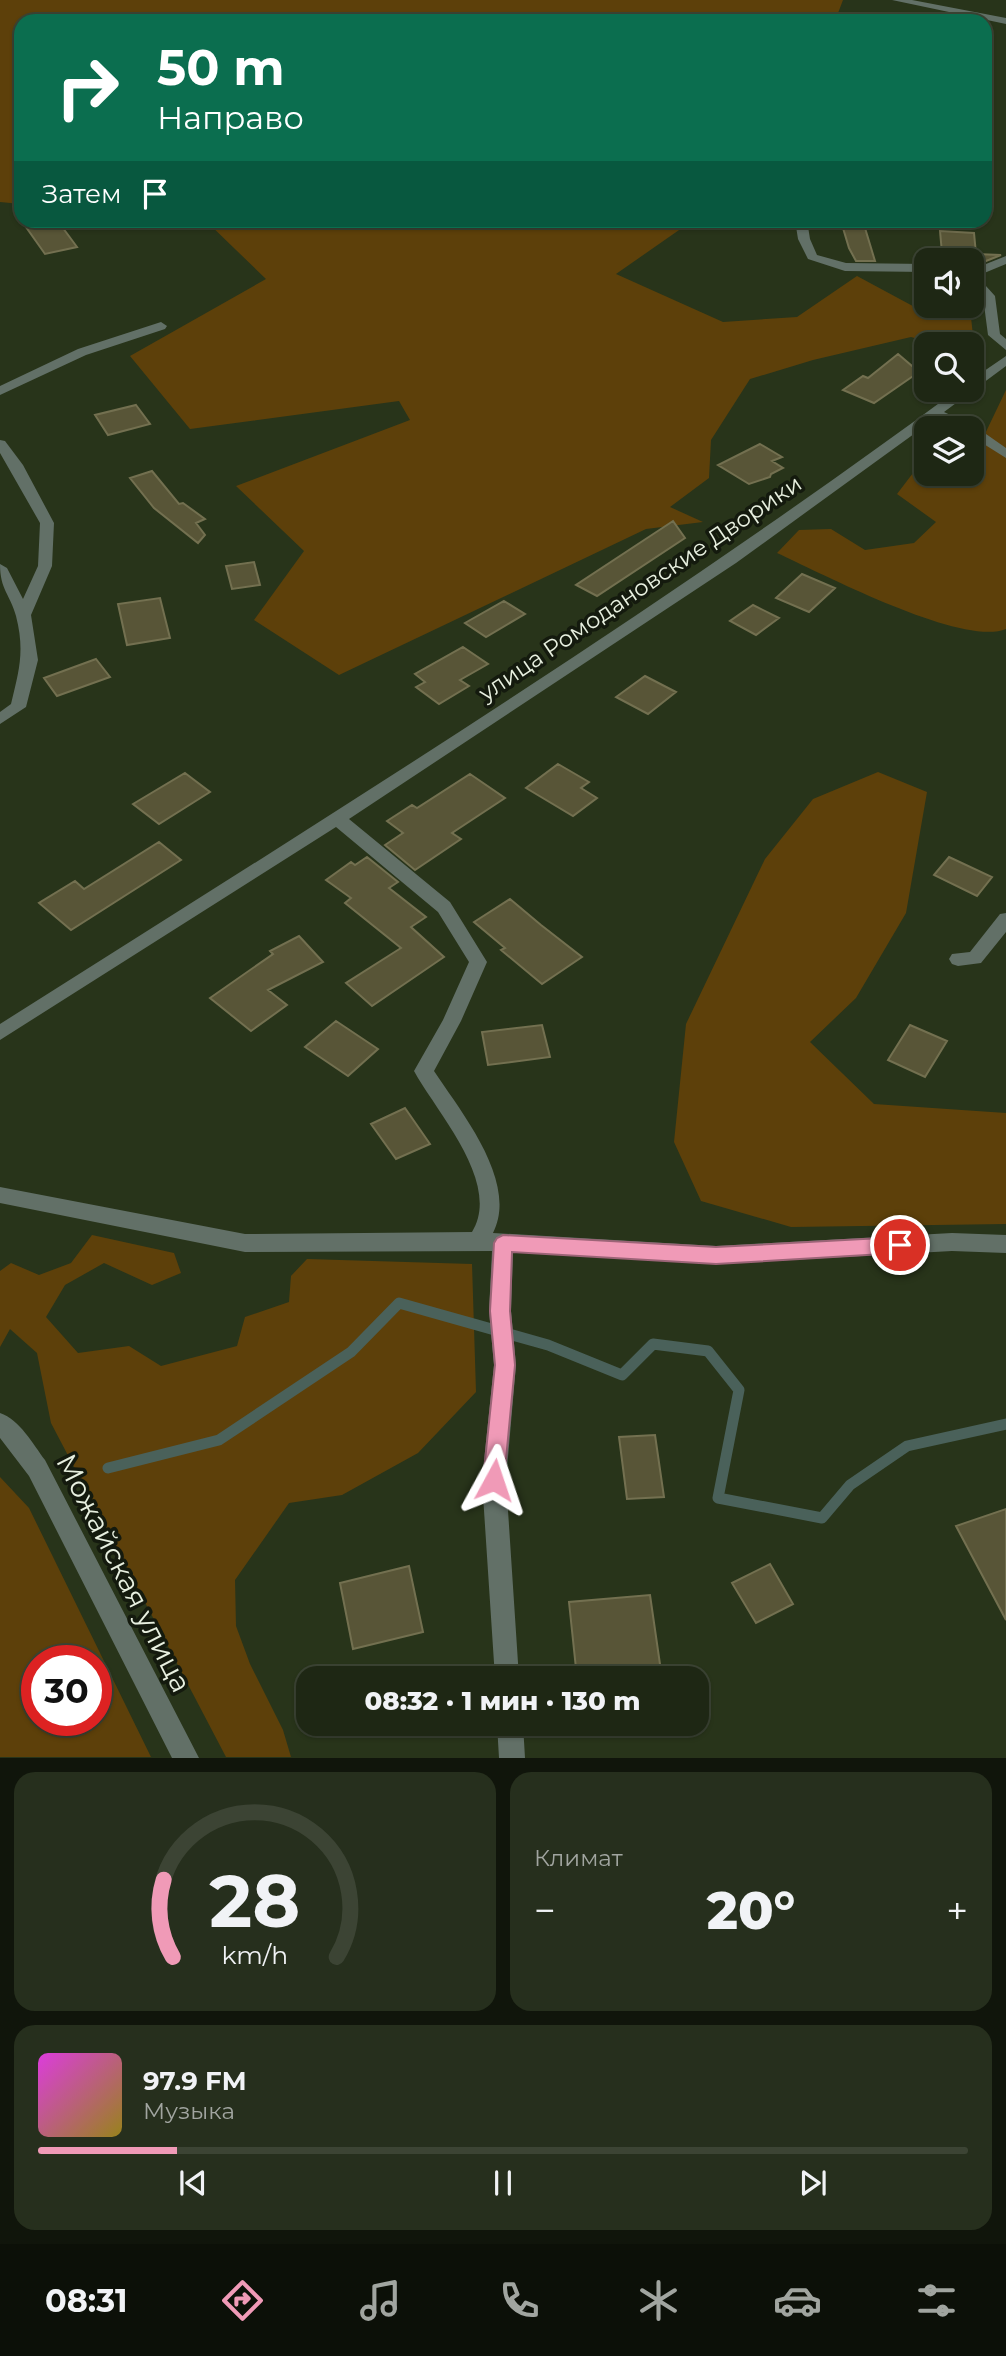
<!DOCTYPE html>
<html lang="ru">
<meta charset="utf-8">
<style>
body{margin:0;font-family:Montserrat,sans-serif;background:#262f1d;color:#f1f3f6;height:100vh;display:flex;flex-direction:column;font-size:26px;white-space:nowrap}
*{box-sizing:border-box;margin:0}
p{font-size:23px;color:#a1a5a0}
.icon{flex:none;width:38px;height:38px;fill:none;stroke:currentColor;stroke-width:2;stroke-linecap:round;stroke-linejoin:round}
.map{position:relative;height:1758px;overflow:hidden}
.side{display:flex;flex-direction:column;gap:14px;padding:14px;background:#10150b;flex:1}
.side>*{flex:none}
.top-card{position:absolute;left:14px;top:14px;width:978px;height:214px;border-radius:21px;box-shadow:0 2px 5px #0004,0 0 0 2px #3c4434;background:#0b6e4f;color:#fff;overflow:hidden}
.controls{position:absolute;left:914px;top:248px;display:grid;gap:14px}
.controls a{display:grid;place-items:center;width:70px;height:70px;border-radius:14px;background:#1e2714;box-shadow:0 2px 5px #0004,0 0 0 2px #3c4434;font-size:35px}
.speed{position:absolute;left:21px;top:1645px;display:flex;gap:14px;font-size:35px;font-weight:700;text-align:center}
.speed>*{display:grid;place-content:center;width:91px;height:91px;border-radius:50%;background:#1e2714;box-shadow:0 2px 5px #0004,0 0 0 2px #3c4434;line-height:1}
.speed .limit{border:10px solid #d22;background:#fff;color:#111}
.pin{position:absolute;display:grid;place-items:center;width:60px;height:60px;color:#fff;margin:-30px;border:4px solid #fff;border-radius:50%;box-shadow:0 2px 7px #0007}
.me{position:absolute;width:77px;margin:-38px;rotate:5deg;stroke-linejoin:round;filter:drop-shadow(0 0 5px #0008)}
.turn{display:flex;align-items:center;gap:24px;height:147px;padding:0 28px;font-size:32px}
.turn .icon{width:91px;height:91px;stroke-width:2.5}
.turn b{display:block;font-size:49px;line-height:60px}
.then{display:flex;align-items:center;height:66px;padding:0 28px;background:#0003;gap:14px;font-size:26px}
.big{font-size:52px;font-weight:800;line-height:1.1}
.side .card{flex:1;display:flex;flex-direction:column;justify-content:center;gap:10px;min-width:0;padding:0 24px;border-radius:21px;background:#262f1d}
.side .dial{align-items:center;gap:0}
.dial svg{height:182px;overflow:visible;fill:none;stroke:#3c4434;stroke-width:7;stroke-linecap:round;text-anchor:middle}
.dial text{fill:#f1f3f6;stroke:none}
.song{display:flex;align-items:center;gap:21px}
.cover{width:84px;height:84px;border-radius:10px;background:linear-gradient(135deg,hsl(300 70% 55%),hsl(50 70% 35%))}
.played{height:7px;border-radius:4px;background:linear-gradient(90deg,#f09ab7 15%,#3c4434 15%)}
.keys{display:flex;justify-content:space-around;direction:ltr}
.heat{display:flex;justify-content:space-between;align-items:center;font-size:38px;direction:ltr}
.side .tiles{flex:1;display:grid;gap:14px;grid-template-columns:1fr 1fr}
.card:last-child{grid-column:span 2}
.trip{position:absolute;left:296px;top:1666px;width:413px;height:70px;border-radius:21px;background:#1e2714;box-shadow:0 2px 5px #0004,0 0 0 2px #3c4434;font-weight:800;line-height:70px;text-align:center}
.tab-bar{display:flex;height:112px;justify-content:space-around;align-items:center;background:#0c1008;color:#a1a5a0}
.tab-bar .icon{width:49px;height:49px}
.tab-bar .active{color:#f09ab7}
.tab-bar b{font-size:32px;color:#f1f3f6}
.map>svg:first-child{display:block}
</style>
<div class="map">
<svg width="1006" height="1758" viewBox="0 0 1006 1758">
<rect width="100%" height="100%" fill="#28341a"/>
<path fill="#5d400a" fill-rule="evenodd" d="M 0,0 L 843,0 L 835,21 L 21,21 L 21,204 L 0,202 Z
M 205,220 L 692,221 L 616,274 L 723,322 L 797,317 L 857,276 L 922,311 L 970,308 L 975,354 L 971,353 L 971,345 L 940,345 L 911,337 L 813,360 L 750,379 L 711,440 L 709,478 L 670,507 L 703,522 L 646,529 L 339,675 L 254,620 L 304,551 L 236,486 L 410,420 L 399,401 L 190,429 L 130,356 L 266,279 Z
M 1006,390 L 1006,629 C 962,647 823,574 777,553 L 799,530 L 831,529 L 865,550 L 914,543 L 936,522 L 897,494 L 926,456 L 926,474 L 971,474 L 971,442 L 983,438 Z
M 878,772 L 927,792 L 906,913 L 856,998 L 810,1042 L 874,1104 L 1006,1113 L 1006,1224 L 791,1227 L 701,1201 L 674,1142 L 686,1024 L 765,859 L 813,799 Z
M 92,1235 L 174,1253 L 181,1273 L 152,1285 L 104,1263 L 65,1285 L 46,1317 L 78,1353 L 129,1346 L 161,1366 L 237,1346 L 245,1317 L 289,1302 L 291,1276 L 307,1259 L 472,1264 L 476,1392 L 418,1453 L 342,1495 L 289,1503 L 235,1580 L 236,1626 L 250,1664 L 283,1730 L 291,1757 L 226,1757 L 51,1423 L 37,1353 L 10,1329 L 0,1347 L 0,1271 L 11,1263 L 39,1275 L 71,1263 Z
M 0,1477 L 29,1508 L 151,1757 L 0,1757 ZM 37,1661 L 96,1661 L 96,1720 L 37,1720 Z"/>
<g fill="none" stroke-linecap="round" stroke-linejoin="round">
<path stroke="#4a615a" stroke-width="11" d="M 108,1468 L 219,1440 L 351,1352 L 399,1303 L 548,1345 L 622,1375 L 653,1344 L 708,1351 L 739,1390 L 718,1498 L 822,1518 L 850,1485 L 907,1446 L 1006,1424"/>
</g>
<path fill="#585537" stroke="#737050" stroke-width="2" d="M 21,220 L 57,220 L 77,247 L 45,254 Z
M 843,228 L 865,228 L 875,261 L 856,261 L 849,248 Z
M 940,231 L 974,233 L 976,254 L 1001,255 L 971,267 L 971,261 L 947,261 L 932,254 L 942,253 Z
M 898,354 L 919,372 L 874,403 L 843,390 L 863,376 L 868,378 Z
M 136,405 L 150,424 L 108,435 L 95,415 Z
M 760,444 L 782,457 L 772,461 L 783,468 L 771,474 L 770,477 L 749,484 L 718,465 Z
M 152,471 L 179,504 L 183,503 L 205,519 L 196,523 L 205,535 L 198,543 L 154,508 L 130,478 Z
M 673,521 L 685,538 L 597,596 L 576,585 Z
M 254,562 L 260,585 L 232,589 L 226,566 Z
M 802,574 L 835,588 L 809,612 L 776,598 Z
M 160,598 L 170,638 L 127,645 L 118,604 Z
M 504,601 L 525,614 L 486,637 L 465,623 Z
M 753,605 L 779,618 L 756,635 L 730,621 Z
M 463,647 L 488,664 L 460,680 L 469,686 L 439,704 L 416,687 L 425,682 L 415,674 Z
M 96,659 L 110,677 L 57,696 L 44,678 Z
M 645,676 L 676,692 L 648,714 L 616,697 Z
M 558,764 L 589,782 L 581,788 L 597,798 L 573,816 L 526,788 Z
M 185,773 L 210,792 L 159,824 L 133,804 Z
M 470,774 L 505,798 L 452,833 L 461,839 L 415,870 L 385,845 L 403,833 L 387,821 L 412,805 L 417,808 Z
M 159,842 L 181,860 L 71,930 L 39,903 L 75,881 L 84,889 Z
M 367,857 L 398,882 L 389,888 L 426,917 L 411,927 L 444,957 L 372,1006 L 346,983 L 401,948 L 345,903 L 351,898 L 326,880 L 351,862 L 355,865 Z
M 949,857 L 992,877 L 977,896 L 934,875 Z
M 510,899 L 541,925 L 582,957 L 542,984 L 501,950 L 505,948 L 474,922 Z
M 299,936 L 323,962 L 268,990 L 287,1005 L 251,1031 L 210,998 L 273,954 L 270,951 Z
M 336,1021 L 378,1049 L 348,1076 L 305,1047 Z
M 542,1025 L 550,1057 L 488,1065 L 482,1032 Z
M 910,1025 L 947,1041 L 925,1077 L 888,1060 Z
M 405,1108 L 430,1144 L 396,1159 L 371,1124 Z
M 655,1435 L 664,1497 L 627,1499 L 619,1437 Z
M 1006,1509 L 1006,1620 L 956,1526 Z
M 770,1564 L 793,1604 L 756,1623 L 732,1583 Z
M 409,1566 L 423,1632 L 353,1649 L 340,1583 Z
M 650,1595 L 662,1678 L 577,1678 L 569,1602 Z"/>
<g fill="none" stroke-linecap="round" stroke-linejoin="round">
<path fill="#627067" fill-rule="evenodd" d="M 892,0 L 912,0 L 1006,18 L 1006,24 Z
M 795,220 L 807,220 L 810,239 L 817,255 L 846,263 L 926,264 L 926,272 L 845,271 L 808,259 L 798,239 Z
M 1006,256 L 1006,264 L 977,276 L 995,296 L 1000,334 L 1006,339 L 1006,350 L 988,335 L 983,297 L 971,284 L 971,270 Z
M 161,322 L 167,326 L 165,329 L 86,355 L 0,395 L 0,386 L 78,349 Z
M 1006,356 L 1006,366 L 944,412 L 976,427 L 1006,448 L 1006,458 L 971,436 L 971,429 L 958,429 L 936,418 L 736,563 L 349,819 L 450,902 L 487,962 L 461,1021 L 434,1071 C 461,1112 519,1182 493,1233 L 716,1246 L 952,1233 L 1006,1235 L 1006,1253 L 952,1251 L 716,1264 L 513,1252 L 511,1311 L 516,1365 L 506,1480 L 519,1678 L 495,1678 L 482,1480 L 494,1365 L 489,1311 L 492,1251 L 245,1252 L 0,1203 L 0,1187 L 245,1234 L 472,1232 C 502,1183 437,1113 414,1071 L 443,1020 L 469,962 L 438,912 L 336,827 L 0,1040 L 0,1024 C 324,819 648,618 957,390 L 971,390 L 971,380 Z
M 0,440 L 5,441 L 23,465 L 54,523 L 52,566 L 31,615 L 38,660 L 26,707 L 0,724 L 0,712 L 11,704 C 19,671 25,651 16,616 C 10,594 0,590 0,564 L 7,568 L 23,599 L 38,566 L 40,523 L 0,453 Z
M 1006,913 L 1006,932 L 981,963 L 958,966 L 952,964 L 949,959 L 952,954 L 970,952 L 1000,914 Z
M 0,1413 C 20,1420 33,1444 45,1460 L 199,1758 L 172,1758 L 29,1476 L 0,1438 Z
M 497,1724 L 523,1724 L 525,1758 L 499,1758 Z"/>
</g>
<path fill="#f09ab7" stroke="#9c6477" stroke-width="2" d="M 503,1235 L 716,1247 L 900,1237 L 907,1239 L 909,1245 L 907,1251 L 900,1253 L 716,1264 L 512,1252 L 510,1311 L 515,1365 L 504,1480 L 501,1487 L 494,1490 L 486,1487 L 483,1480 L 495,1365 L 490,1311 L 494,1243 L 497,1238 Z"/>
<g text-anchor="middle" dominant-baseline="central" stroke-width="7" stroke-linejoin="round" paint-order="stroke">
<g font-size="23" fill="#e8f0e0" stroke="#141a0e">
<text transform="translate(640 588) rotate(-34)">улица Ромодановские Дворики</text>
</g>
<g font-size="28" fill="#e8f0e0" stroke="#141a0e">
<text transform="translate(124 1573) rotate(63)">Можайская улица</text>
</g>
</g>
</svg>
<div class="controls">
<a><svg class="icon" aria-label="sound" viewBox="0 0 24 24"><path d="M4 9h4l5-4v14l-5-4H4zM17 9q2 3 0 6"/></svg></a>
<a><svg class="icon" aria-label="search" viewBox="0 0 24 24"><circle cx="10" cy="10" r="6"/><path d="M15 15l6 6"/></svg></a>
<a><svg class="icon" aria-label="layers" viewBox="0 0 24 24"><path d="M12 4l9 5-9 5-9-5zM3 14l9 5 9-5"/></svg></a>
</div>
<div class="speed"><div class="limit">30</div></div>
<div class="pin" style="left:900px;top:1245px;background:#d93025"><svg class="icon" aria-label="arrive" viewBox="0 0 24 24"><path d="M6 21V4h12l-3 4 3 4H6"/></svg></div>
<svg class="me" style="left:494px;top:1480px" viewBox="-20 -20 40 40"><path d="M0-17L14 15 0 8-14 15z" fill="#f09ab7" stroke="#fff" stroke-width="4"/></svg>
<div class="trip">08:32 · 1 мин · 130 m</div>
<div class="top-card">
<div class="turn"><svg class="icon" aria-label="right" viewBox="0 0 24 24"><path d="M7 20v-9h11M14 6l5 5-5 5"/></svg><div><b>50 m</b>Направо</div></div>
<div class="then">Затем<svg class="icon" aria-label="arrive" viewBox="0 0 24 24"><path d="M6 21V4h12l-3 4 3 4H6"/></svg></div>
</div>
</div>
<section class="side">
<div class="tiles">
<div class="card dial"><svg viewBox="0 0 100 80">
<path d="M14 69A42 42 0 1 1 86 69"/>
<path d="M14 69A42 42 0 0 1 10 35" stroke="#f09ab7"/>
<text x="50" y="56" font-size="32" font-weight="700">28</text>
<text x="50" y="72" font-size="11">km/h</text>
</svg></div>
<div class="card"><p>Климат</p>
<div class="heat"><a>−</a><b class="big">20°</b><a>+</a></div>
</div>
<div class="card">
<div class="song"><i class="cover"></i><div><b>97.9 FM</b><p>Музыка</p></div></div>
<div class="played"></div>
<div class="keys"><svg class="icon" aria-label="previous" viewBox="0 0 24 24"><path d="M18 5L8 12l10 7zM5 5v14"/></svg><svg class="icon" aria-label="pause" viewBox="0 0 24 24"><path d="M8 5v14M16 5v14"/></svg><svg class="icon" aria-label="next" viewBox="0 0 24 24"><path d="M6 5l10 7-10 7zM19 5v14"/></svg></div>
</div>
</div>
</section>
<nav class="tab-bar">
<b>08:31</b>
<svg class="icon active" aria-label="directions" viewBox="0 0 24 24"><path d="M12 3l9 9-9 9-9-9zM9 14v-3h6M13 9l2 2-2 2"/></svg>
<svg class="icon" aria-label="music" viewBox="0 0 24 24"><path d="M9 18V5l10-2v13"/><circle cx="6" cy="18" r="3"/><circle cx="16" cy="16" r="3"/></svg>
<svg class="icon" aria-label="phone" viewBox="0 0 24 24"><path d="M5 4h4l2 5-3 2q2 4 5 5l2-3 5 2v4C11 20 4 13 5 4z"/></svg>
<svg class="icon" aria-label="climate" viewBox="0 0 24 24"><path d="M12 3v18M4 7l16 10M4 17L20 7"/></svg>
<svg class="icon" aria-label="car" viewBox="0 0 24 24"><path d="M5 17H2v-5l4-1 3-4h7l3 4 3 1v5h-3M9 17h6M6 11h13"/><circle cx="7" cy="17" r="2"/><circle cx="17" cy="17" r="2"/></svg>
<svg class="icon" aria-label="filters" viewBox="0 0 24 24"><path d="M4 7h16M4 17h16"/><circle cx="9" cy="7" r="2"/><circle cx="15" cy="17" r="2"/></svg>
</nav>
